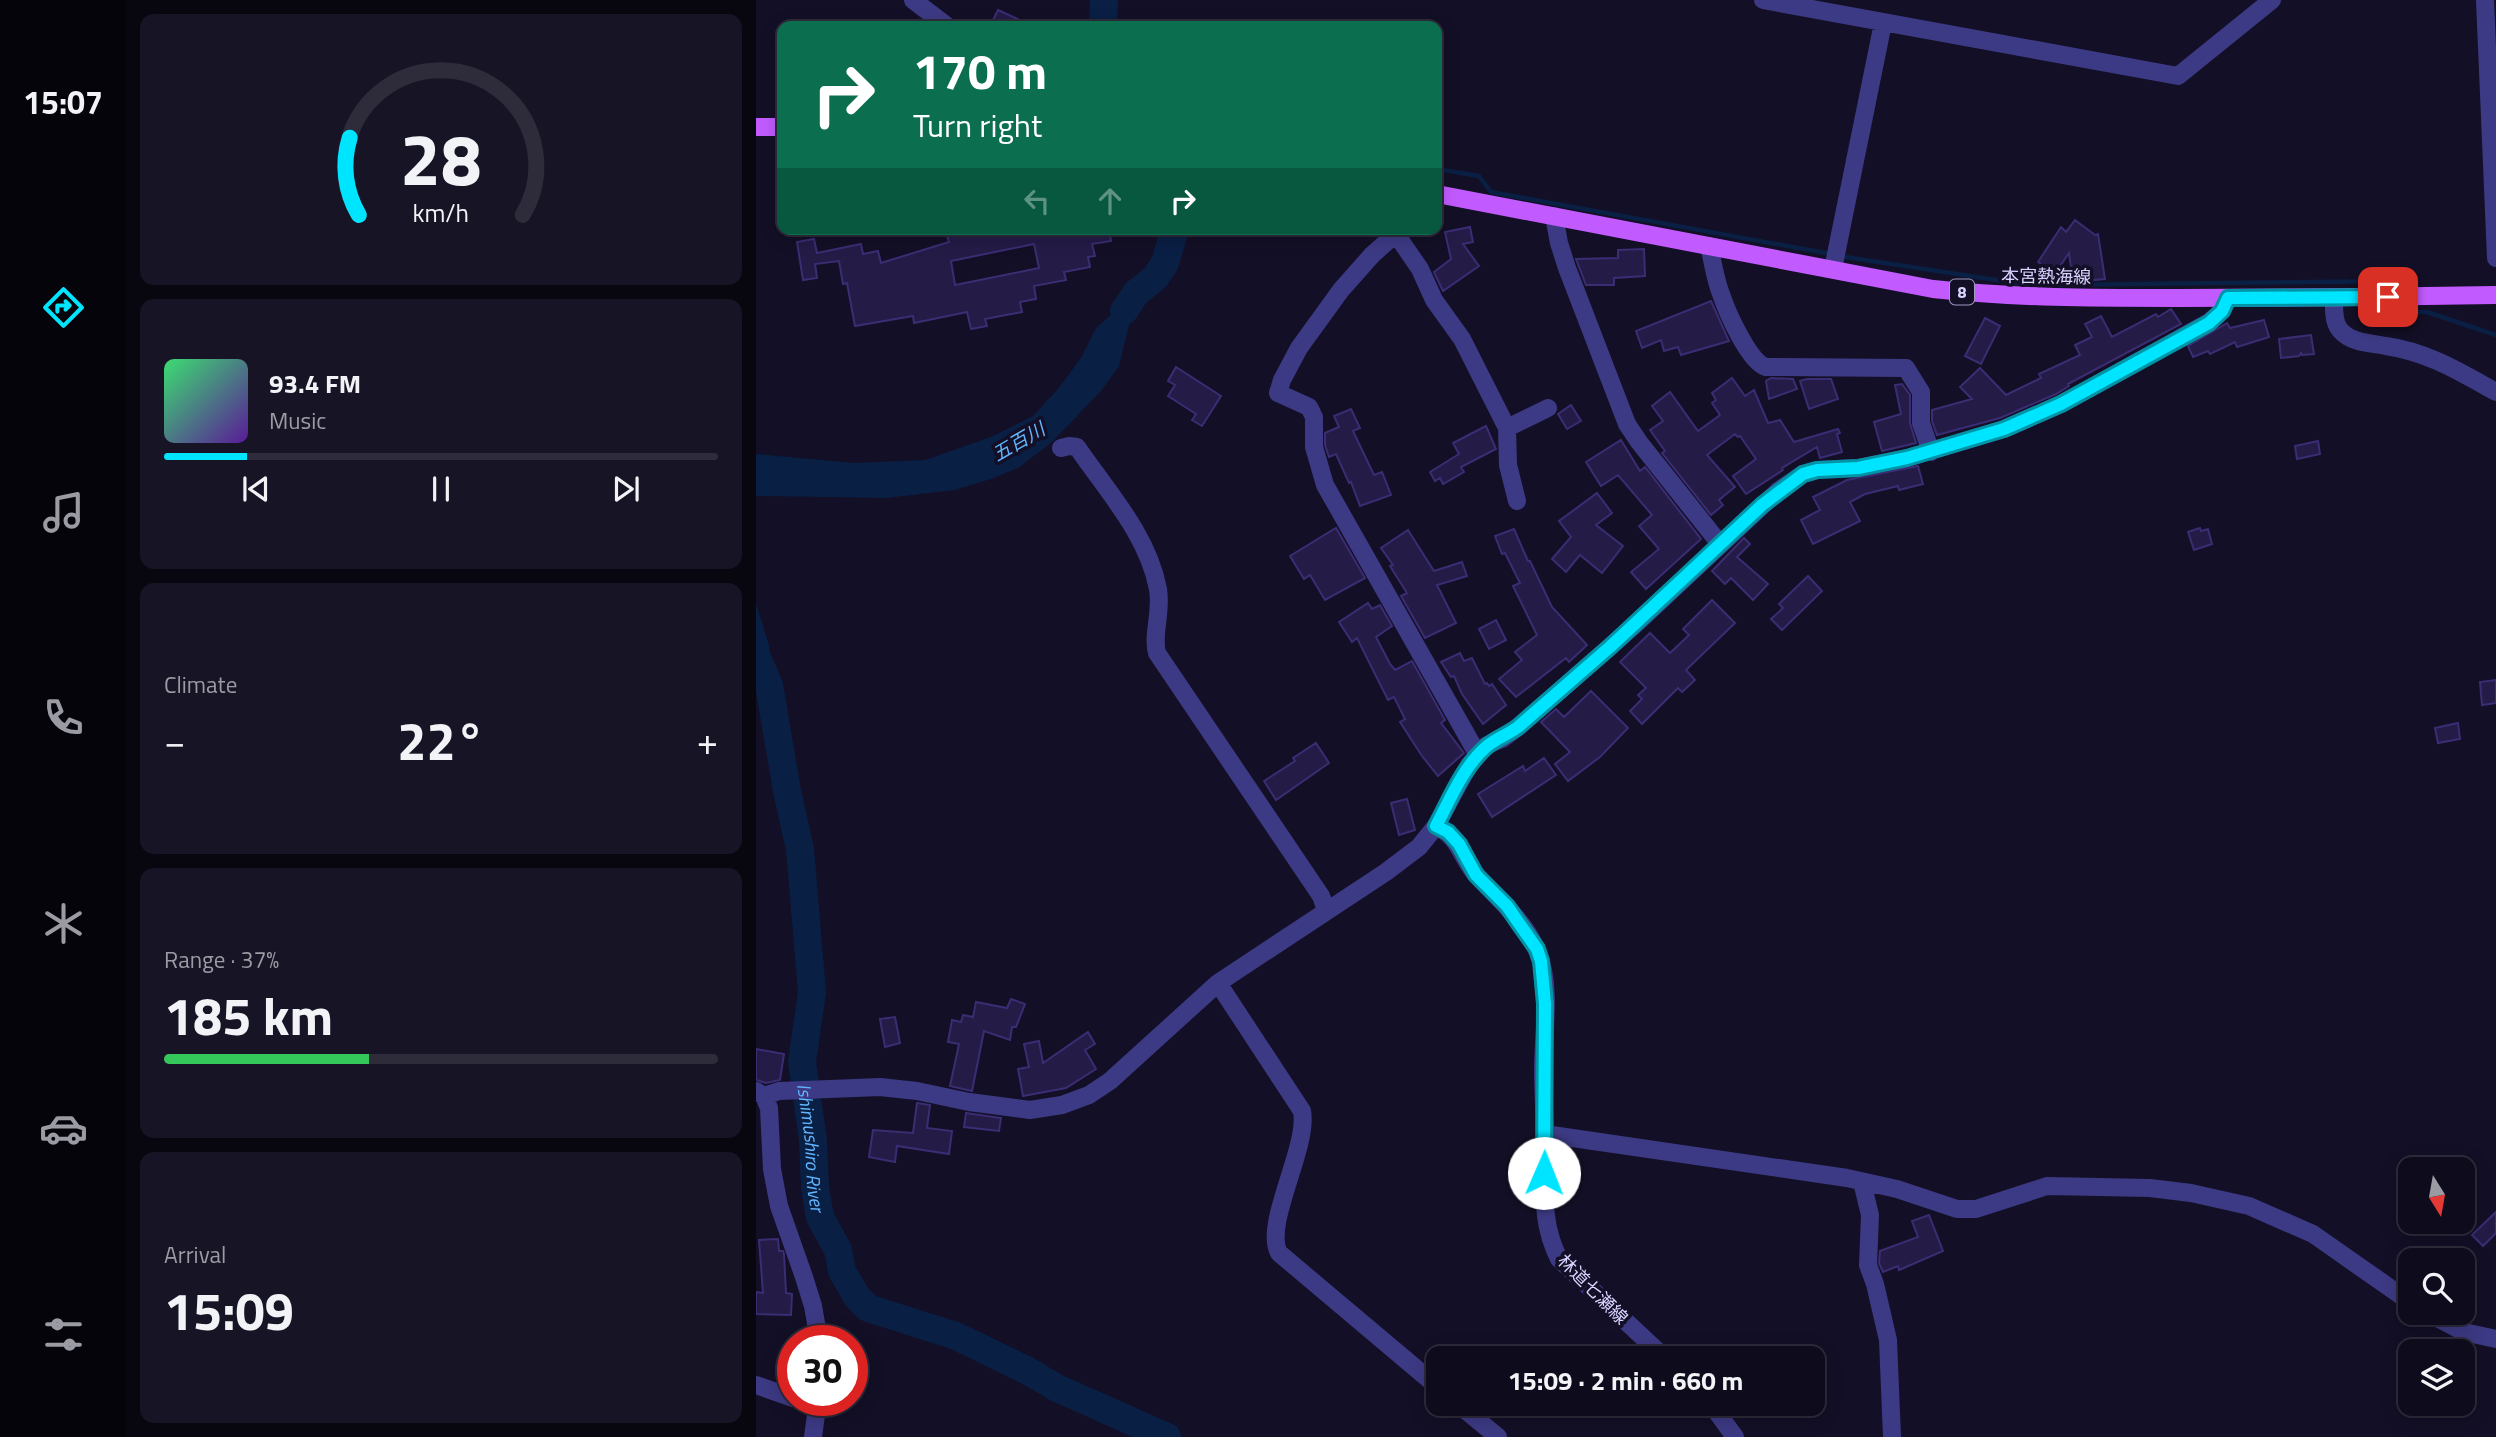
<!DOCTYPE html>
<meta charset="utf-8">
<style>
body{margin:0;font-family:"Titillium Web","Noto Sans JP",sans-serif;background:#171425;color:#f1f3f6;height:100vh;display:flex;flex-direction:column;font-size:26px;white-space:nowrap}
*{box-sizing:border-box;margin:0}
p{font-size:23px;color:#9b9ba3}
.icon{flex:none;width:38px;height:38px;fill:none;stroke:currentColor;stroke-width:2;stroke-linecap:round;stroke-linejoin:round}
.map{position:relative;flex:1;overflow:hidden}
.panel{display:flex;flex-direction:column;gap:14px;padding:14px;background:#08060f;width:630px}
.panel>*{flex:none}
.guide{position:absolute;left:21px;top:21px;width:665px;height:214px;border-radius:14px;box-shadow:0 4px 18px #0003,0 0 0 2px #2e2b3b;background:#0b6e4f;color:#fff;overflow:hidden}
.needle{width:46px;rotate:169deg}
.buttons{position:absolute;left:1642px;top:1157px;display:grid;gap:14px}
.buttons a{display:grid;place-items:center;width:77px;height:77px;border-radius:14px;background:#0e0b1c;box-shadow:0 4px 18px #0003,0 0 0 2px #2e2b3b;font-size:35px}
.speed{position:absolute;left:21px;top:1325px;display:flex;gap:14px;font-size:35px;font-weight:700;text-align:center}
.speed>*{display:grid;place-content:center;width:91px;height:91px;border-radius:50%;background:#0e0b1c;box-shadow:0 4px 18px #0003,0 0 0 2px #2e2b3b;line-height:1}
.speed .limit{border:10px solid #d22;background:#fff;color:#111}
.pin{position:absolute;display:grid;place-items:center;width:60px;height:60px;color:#fff;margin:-30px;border-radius:14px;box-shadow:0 4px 10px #0006}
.me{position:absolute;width:77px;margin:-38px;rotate:1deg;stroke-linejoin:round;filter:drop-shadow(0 0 5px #0008)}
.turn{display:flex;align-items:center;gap:24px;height:147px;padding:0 21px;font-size:32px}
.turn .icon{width:91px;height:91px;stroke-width:2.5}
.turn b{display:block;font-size:49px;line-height:60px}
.lanes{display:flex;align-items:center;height:66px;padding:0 21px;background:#0003;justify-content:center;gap:35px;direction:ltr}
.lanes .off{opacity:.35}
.big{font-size:52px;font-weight:700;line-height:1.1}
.panel .tile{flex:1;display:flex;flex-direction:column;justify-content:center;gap:10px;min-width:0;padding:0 24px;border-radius:14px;background:#171425}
.panel .dial{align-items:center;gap:0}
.dial svg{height:182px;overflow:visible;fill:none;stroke:#2e2b3b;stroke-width:7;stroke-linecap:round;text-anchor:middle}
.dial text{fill:#f1f3f6;stroke:none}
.song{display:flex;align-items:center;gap:21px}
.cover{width:84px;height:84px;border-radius:10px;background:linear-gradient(135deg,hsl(140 70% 55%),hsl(270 70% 35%))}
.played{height:7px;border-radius:4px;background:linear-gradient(90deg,#00e5ff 15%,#2e2b3b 15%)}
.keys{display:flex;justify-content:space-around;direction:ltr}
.heat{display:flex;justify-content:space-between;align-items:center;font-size:38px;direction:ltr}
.charge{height:10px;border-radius:5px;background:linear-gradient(90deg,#34c759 37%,#2e2b3b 0)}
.trip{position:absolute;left:670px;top:1346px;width:399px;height:70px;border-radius:14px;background:#0e0b1c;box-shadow:0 4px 18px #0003,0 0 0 2px #2e2b3b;font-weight:700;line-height:70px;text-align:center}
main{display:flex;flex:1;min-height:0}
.tabs{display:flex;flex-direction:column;width:126px;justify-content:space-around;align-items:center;background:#06040b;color:#9b9ba3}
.tabs .icon{width:49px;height:49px}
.tabs .selected{color:#00e5ff}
.tabs b{font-size:32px;color:#f1f3f6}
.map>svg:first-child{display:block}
</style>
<main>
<nav class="tabs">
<b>15:07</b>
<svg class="icon selected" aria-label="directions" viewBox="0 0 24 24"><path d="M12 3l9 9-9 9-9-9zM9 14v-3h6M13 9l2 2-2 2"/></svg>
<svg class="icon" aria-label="music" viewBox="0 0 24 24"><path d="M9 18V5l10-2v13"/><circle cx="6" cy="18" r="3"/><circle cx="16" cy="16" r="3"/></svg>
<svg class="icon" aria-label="phone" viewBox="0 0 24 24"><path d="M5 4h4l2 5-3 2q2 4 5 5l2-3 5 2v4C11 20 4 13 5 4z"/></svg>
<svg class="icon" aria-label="climate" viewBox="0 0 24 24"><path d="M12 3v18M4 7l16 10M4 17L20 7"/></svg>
<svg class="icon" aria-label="car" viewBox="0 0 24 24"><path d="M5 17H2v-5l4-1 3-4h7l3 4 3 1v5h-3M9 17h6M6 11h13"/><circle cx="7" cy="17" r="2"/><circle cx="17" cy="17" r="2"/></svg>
<svg class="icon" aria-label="filters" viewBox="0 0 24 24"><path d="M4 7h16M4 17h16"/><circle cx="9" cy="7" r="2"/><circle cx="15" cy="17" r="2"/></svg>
</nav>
<section class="panel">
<div class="tile dial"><svg viewBox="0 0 100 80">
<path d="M14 69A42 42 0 1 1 86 69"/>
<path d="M14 69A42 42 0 0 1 10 35" stroke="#00e5ff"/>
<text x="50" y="56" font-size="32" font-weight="700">28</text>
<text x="50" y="72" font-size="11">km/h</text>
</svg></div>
<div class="tile">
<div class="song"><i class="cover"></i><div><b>93.4 FM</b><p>Music</p></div></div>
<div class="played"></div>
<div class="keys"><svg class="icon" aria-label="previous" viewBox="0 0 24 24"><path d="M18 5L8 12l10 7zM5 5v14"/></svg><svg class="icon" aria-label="pause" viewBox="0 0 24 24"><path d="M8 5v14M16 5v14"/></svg><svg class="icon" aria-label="next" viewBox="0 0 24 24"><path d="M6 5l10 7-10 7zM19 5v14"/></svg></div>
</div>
<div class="tile"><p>Climate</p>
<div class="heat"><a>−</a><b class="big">22°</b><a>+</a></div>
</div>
<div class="tile"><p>Range · 37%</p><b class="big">185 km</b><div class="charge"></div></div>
<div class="tile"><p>Arrival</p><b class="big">15:09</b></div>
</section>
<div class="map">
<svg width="1740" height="1437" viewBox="0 0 1740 1437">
<rect width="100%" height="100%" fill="#130f26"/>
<path fill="#0a1f44" d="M 394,282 L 378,305 L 363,366 L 345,391 L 295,443 L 262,468 L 235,479 L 199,490 L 130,498 L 0,496 L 0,454 L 98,463 L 169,460 L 235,437 L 277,416 L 301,390 L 314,373 L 326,356 L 340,328 L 365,306 L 373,293 Z
M 0,604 L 13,645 L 23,728 L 0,682 Z"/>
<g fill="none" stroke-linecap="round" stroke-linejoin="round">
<path stroke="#0a1f44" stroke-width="4.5" d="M 681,169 L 723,176 L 735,192 L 1075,254
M 1083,256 L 1260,283 L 1291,285 L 1643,281 L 1644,294
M 1645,303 L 1645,312 L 1671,312 L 1740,335"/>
<g stroke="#0a1f44" stroke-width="28">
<path d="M 347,26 L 348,0"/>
<path d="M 368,311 L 380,293 L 399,278 L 409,263 L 419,229"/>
<path id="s1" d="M 0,655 L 13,685 L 31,791 L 44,849 L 56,992 L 46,1062 L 57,1140 L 59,1188 L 64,1217 L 82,1250 L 86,1271 L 101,1297 L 112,1308 L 200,1336 L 272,1371 L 301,1388 L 411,1437"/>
</g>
</g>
<path fill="#241b47" stroke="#3b2d73" stroke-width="2" fill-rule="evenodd" d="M 242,10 L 277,26 L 234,26 Z
M 1319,220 L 1339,235 L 1342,234 L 1349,279 L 1317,282 L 1313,253 L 1294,281 L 1280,271 L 1285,264 L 1282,262 L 1305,227 L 1310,232 Z
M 714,227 L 717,242 L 707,244 L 723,266 L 687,291 L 678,272 L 695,259 L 689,232 Z
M 189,229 L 212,229 L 213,235 L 242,229 L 353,229 L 355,241 L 336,244 L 339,256 L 332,257 L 334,267 L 308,272 L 310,280 L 278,286 L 280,299 L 264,302 L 266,312 L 229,319 L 231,326 L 215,329 L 211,312 L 158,323 L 157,316 L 99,326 L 91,283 L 87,284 L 83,261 L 59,264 L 61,278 L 47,280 L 41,242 L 58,239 L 61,253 L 105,244 L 107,254 L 122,251 L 125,263 L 193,242 ZM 278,244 L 283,268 L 199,285 L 195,261 Z
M 888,249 L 889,276 L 858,278 L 858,285 L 830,285 L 820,259 L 862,258 L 862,250 Z
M 955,301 L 973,341 L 925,355 L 922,347 L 908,351 L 905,340 L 886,348 L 880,331 Z
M 1415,309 L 1425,324 L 1312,384 L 1313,386 L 1300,394 L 1244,418 L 1181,435 L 1176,421 L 1176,410 L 1216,399 L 1204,387 L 1224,368 L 1250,395 L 1285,378 L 1283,374 L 1324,355 L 1319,345 L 1336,337 L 1329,324 L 1345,316 L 1356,337 L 1400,314 L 1402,317 Z
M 1229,318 L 1244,326 L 1225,364 L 1209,356 Z
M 1508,320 L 1513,337 L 1481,347 L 1479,342 L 1454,354 L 1452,351 L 1437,357 L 1432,346 L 1471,323 L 1474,328 Z
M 1555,335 L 1558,354 L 1546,355 L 1545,353 L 1543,356 L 1525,358 L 1523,339 Z
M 420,367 L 465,396 L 446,426 L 436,420 L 440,414 L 412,396 L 419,385 L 412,381 Z
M 976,378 L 989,396 L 998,390 L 1012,423 L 1024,420 L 1038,442 L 1082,429 L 1084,433 L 1081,434 L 1086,452 L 1064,458 L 1061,447 L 1026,468 L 1027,470 L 990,494 L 977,476 L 1000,459 L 984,436 L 982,437 L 979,434 L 951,455 L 979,487 L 963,500 L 967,505 L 955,515 L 906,453 L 909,451 L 894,430 L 907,421 L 896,406 L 914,392 L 942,431 L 964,415 L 956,403 L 960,400 L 956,393 Z
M 1015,378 L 1037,379 L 1041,389 L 1013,399 L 1010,381 Z
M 1051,379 L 1075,379 L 1082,399 L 1053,409 L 1044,381 Z
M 1146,384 L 1154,395 L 1154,423 L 1160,443 L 1126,451 L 1118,422 L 1145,414 L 1139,385 Z
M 815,405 L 825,421 L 811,429 L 802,414 Z
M 595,409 L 604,428 L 597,431 L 618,475 L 626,472 L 635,495 L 604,506 L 595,482 L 593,483 L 580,454 L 573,457 L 569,445 L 569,433 L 583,427 L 578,416 Z
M 730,426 L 740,449 L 705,467 L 708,472 L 687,484 L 684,478 L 679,481 L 674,472 L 703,454 L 697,443 Z
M 865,440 L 884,471 L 889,467 L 945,539 L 890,589 L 875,572 L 903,549 L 883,526 L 896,515 L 862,475 L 845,486 L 830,462 Z
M 1562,441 L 1564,454 L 1541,459 L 1539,446 Z
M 1162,466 L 1167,484 L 1143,490 L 1142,486 L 1109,494 L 1094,502 L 1104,521 L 1057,544 L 1045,520 L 1064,510 L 1057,497 L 1091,480 Z
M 841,493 L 856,513 L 840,525 L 867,546 L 846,573 L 824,555 L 810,572 L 796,559 L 815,537 L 803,521 Z
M 580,528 L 609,578 L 569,600 L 554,575 L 548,579 L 534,556 Z
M 1444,528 L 1445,531 L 1452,529 L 1456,544 L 1438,550 L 1432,532 Z
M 758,529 L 772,561 L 774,561 L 796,607 L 831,645 L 813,662 L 810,658 L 760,697 L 743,679 L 766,660 L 759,652 L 781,635 L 757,586 L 764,583 L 749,553 L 746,554 L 739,536 Z
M 652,530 L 678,571 L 706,562 L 711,576 L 681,585 L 700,623 L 669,638 L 645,596 L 651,593 L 634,566 L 637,565 L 625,548 Z
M 988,538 L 994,544 L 981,557 L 1012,584 L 997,600 L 975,578 L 969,584 L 956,571 Z
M 1052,576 L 1066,591 L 1026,630 L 1015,619 L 1027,608 L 1023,604 Z
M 956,600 L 979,623 L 930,670 L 939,680 L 926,692 L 922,688 L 886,724 L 874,711 L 886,699 L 882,695 L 890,688 L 864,662 L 894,633 L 914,653 L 933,635 L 927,629 Z
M 612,603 L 616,609 L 624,605 L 636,626 L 620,637 L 634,664 L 639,670 L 656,661 L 689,720 L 685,723 L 708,753 L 682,776 L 666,756 L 644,722 L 649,719 L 638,697 L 632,700 L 601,638 L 596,642 L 583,622 Z
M 740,620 L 750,640 L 733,649 L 723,629 Z
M 704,653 L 708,661 L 716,658 L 729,684 L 731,683 L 733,686 L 736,684 L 750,705 L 727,724 L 706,694 L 698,676 L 695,677 L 685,662 Z
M 1740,680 L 1740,703 L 1726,705 L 1724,682 Z
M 835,691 L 872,728 L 844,757 L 812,781 L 799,764 L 814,752 L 785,722 L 800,709 L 808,717 Z
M 1702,723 L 1704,739 L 1682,743 L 1679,728 Z
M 560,743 L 573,763 L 520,800 L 508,781 L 539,761 L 537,758 Z
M 788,758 L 800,775 L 736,817 L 722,794 L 767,766 L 769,771 Z
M 651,799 L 659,830 L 643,835 L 635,803 Z
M 255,999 L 269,1004 L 260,1027 L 256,1027 L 254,1040 L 228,1031 L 216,1091 L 194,1086 L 203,1044 L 192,1042 L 196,1020 L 205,1022 L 207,1015 L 217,1017 L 220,1002 L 251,1008 Z
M 139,1017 L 144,1043 L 129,1047 L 124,1019 Z
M 332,1032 L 339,1044 L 329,1050 L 340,1069 L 310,1088 L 267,1096 L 262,1069 L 273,1067 L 268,1044 L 283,1041 L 287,1063 Z
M 0,1049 L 28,1054 L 24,1080 L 10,1083 L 0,1080 Z
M 161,1103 L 174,1105 L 171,1128 L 196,1131 L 193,1154 L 141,1146 L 139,1162 L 113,1157 L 117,1130 L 157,1133 Z
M 210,1113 L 245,1118 L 243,1131 L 208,1127 Z
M 1740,1212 L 1740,1233 L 1727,1246 L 1716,1235 Z
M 1173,1215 L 1187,1251 L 1143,1270 L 1142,1266 L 1127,1272 L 1123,1263 L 1124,1251 L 1162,1237 L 1156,1221 Z
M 22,1239 L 23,1251 L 27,1251 L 28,1254 L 30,1293 L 36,1294 L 35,1315 L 0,1314 L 0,1292 L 7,1293 L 3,1240 Z"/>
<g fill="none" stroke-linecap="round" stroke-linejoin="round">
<path stroke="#3d3a85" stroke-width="18" d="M 157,0 L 191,26
M 1007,0 L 1422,76 L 1516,0
M 1729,0 L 1740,258
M 798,216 L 803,243 L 811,268 L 871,424 L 883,442 L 964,544
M 645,229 L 616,255 L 585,290 L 543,348 L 526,380 L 522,393 L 553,407 L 558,417 L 558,447 L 569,485 L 722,755
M 640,234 L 664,269 L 678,300 L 706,339 L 751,428 L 752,465 L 761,501
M 953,246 C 957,262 959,279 965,294 C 971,312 993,362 1010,367 L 1150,368 L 1165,392 L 1165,423 L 1175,452
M 1077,269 L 1127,23
M 1578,298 C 1578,309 1577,322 1584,330 C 1595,343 1614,343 1630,346 C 1672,352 1704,372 1740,392
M 751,428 L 792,408
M 305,448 L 313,446 L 321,447 C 351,491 392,535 402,589 C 406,612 396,635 401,653 L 565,896 L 570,910
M 680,826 C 706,839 704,859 723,878 C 744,900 771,924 782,953 C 796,988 787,1033 787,1070 C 787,1098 790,1127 789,1155 C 789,1194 785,1223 803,1259 L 909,1358
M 462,983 L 546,1111 C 553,1147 507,1224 523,1253 L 682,1387
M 0,1091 L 8,1096 L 13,1108 L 16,1169 L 23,1206 L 48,1277 L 57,1306 L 63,1340
M 8,1096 L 23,1091 L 124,1087 L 161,1091 L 213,1102 L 274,1110 L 306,1105 L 333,1095 L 354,1081 L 462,983 L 630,872 L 663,847 L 680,826 L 713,765 L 731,745 L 746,739 L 762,727 L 881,623 L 1022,491 L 1047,474 L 1061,470 L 1102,468 L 1151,458 L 1248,429 L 1305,404 L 1453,322 L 1466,311 L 1472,298
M 789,1134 L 1091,1178 L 1141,1189 L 1201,1209 L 1220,1209 L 1291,1186 L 1394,1188 L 1435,1193 L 1493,1206 L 1557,1234 L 1654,1302
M 1106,1182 L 1114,1215 L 1112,1265 L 1119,1284 L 1132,1340 L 1136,1437
M 1670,1312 L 1708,1332 L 1740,1339
M 0,1385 L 37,1398
M 702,1404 L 742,1437
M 955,1404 L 979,1437
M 57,1437 L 62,1400"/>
<path stroke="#c25bff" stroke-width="18" d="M 0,127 L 26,127
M 681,194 L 1177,289 C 1261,298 1337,298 1421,298 C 1527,298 1634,297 1740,295"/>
</g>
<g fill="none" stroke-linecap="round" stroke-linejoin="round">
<defs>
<path id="route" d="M 788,1173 L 789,1004 L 785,961 L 781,949 L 762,922 L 751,906 L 720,875 L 703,844 L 692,832 L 680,826 C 694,800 707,767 730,747 C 739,739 751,735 762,727 L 855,646 L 1006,505 L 1047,474 L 1061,470 L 1102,468 L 1151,458 L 1248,429 L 1305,404 L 1453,323 L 1466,311 L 1472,298 L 1632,297"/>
</defs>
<use href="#route" stroke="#0095a6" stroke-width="18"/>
<use href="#route" stroke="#00e5ff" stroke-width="12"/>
</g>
<g text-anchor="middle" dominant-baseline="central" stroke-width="7" stroke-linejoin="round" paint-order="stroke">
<rect fill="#130f26" stroke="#9e99be" stroke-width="2" x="1194" y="279.5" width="24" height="25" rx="5"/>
<g font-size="16" font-weight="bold" fill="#d9d4ff">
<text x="1206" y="292">8</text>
</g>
<g font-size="18" fill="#d9d4ff" stroke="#130f26">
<text transform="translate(1290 276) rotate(1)">本宮熱海線</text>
<text transform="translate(837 1289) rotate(45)">林道七瀬線</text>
</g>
<g font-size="19" font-style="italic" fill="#62b6ff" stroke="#130f26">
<text transform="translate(262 441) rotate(-30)">五百川</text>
<text stroke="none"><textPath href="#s1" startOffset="500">Ishimushiro River</textPath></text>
</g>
</g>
</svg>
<div class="buttons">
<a><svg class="needle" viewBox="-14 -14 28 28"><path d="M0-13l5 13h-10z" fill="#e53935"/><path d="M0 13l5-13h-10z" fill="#9b9ba3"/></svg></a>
<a><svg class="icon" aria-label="search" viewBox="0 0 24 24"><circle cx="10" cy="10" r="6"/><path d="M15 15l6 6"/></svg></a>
<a><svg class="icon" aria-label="layers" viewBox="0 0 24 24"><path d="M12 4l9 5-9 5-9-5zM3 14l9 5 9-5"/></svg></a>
</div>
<div class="speed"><div class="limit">30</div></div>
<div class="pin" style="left:1632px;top:297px;background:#d93025"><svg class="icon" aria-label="arrive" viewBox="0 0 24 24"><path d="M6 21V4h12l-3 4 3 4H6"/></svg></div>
<svg class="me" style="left:788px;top:1173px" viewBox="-20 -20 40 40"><circle r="19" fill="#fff"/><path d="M0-13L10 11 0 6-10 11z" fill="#00e5ff"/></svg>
<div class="trip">15:09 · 2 min · 660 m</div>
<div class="guide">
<div class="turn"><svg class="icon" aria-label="right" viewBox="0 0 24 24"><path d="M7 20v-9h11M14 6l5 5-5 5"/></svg><div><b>170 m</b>Turn right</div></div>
<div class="lanes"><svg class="icon off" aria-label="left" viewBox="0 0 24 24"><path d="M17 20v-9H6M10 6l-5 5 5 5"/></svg><svg class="icon off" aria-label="ahead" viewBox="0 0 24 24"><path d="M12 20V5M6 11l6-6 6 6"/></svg><svg class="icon" aria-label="right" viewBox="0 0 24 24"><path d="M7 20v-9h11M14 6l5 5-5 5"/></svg></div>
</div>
</div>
</main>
